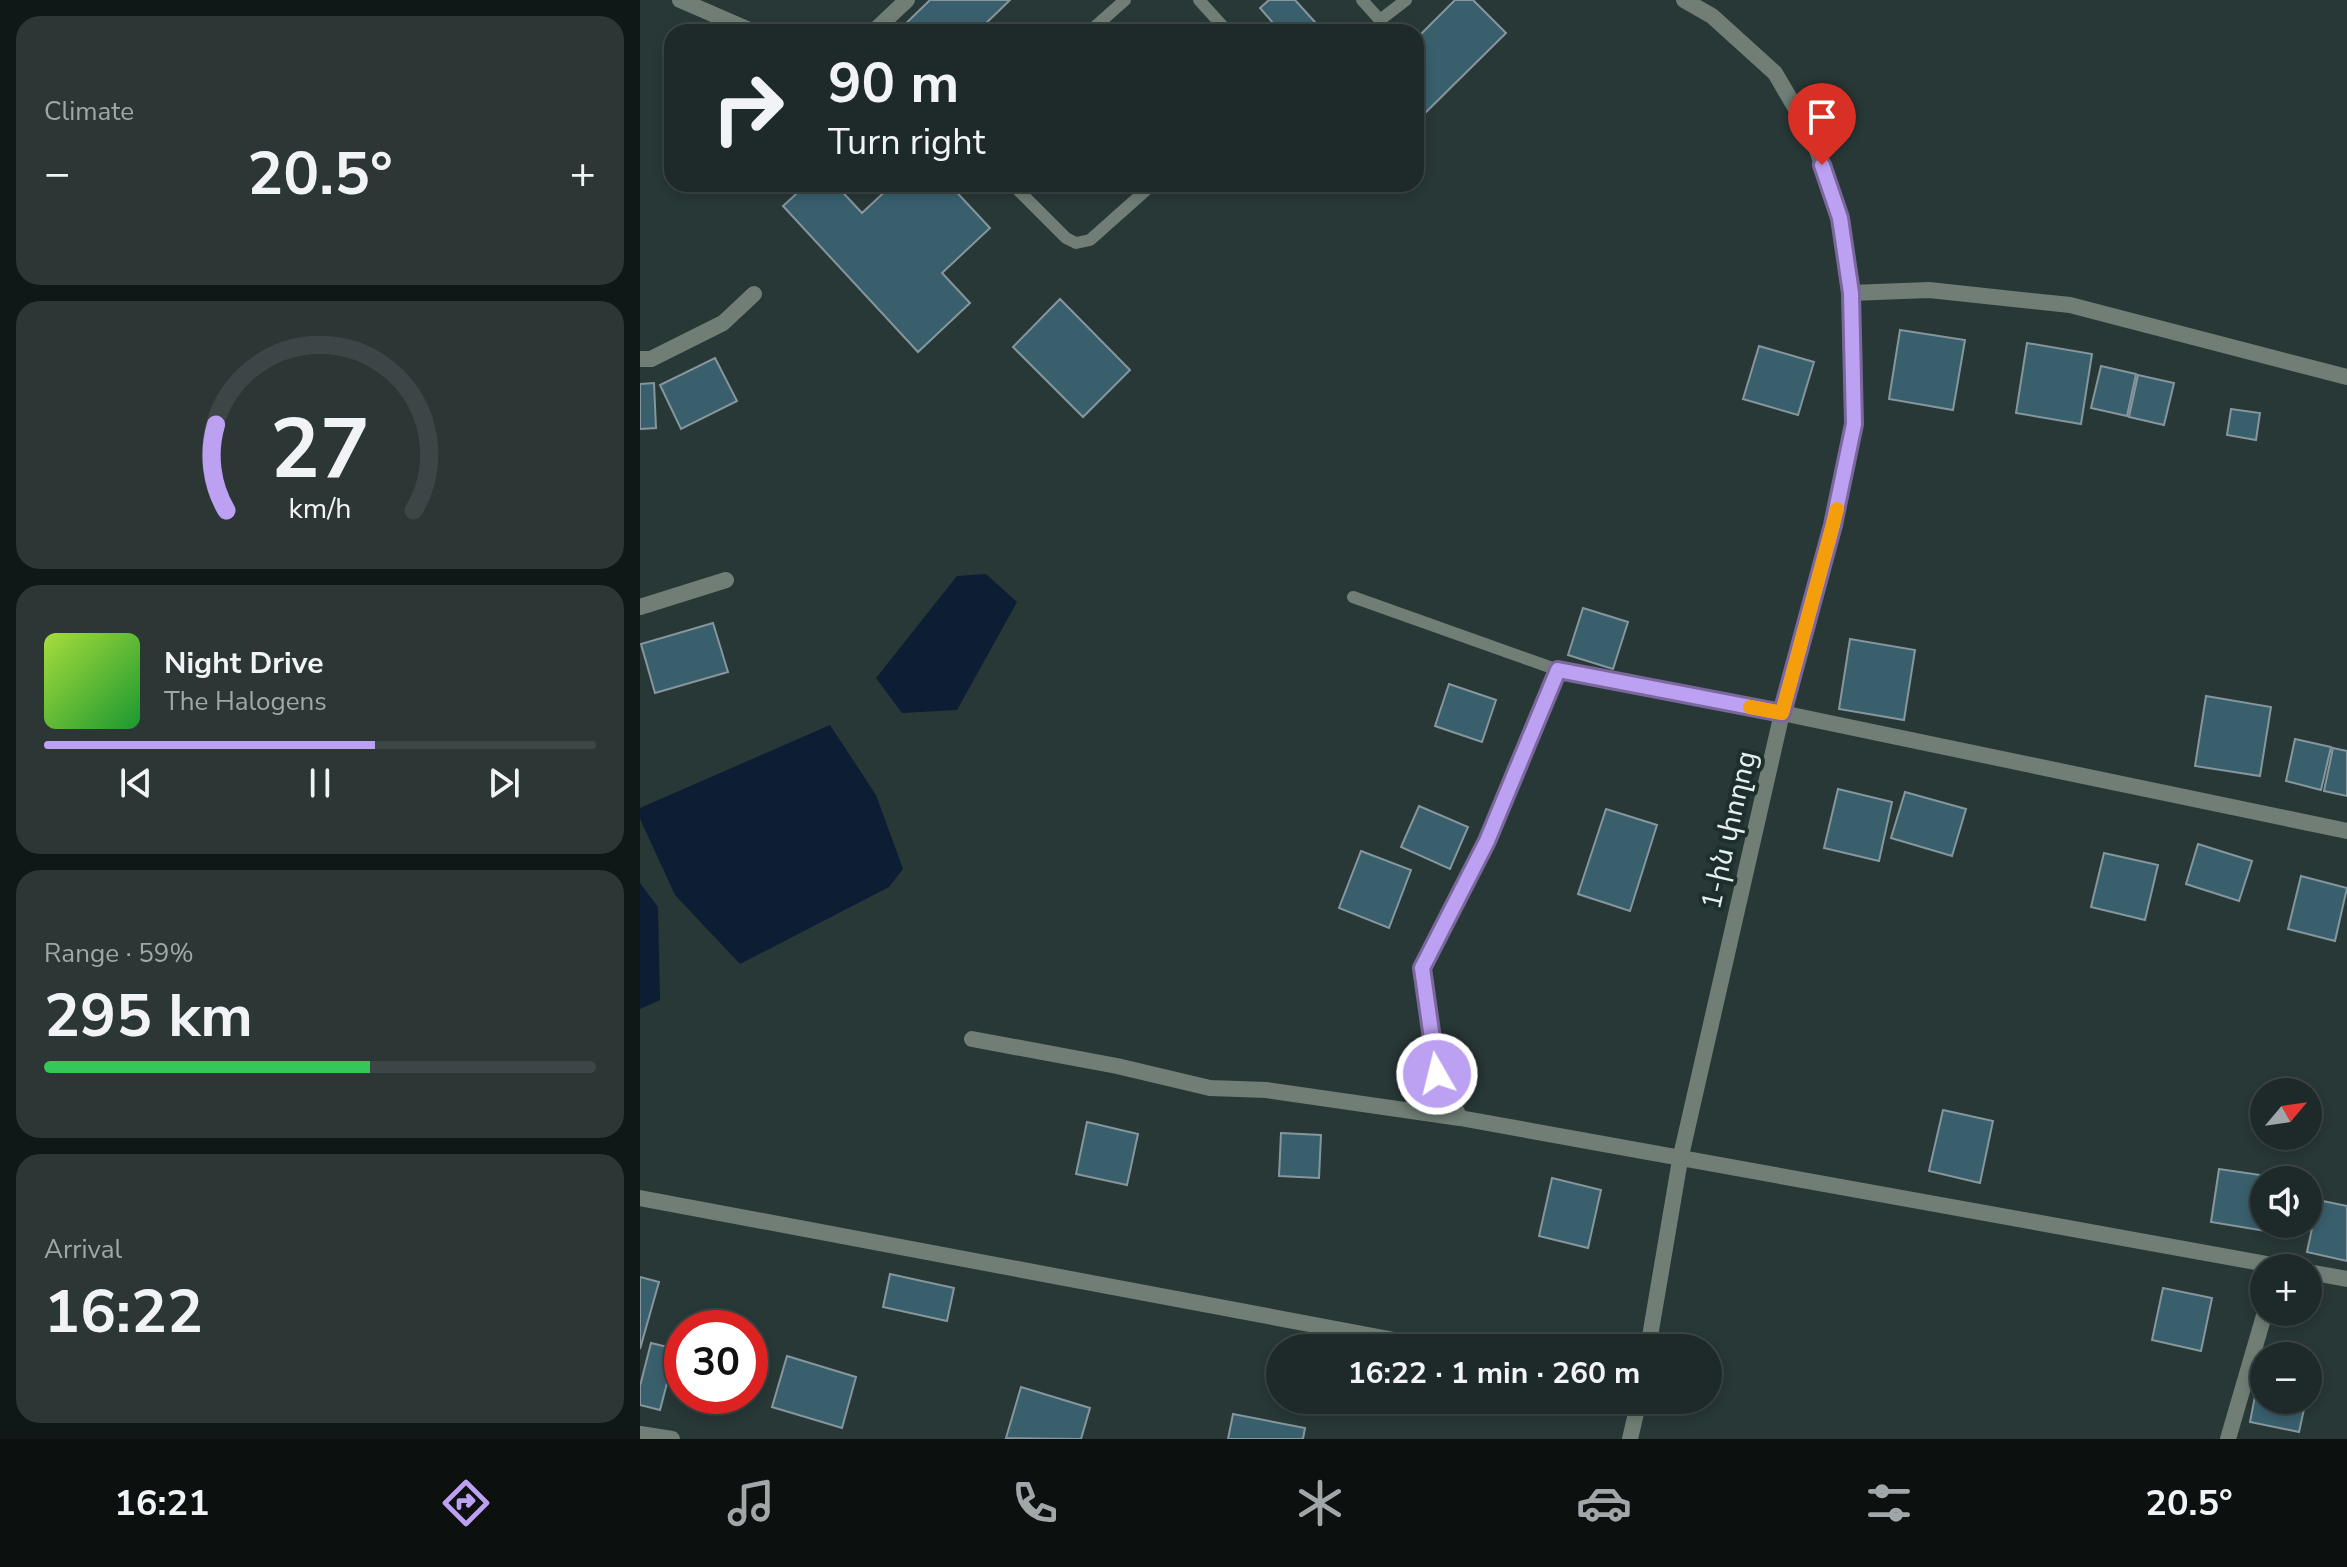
<!DOCTYPE html>
<meta charset="utf-8">
<style>
body{margin:0;font-family:"Nunito Sans","Noto Sans Armenian",sans-serif;background:#2b3635;color:#f1f3f6;height:100vh;display:flex;flex-direction:column;font-size:30px;white-space:nowrap}
*{box-sizing:border-box;margin:0}
p{font-size:26px;color:#a1a7a8}
.icon{flex:none;width:44px;height:44px;fill:none;stroke:currentColor;stroke-width:2;stroke-linecap:round;stroke-linejoin:round}
.map{position:relative;flex:1;overflow:hidden}
.panel{display:flex;flex-direction:column;gap:16px;padding:16px;background:#101717;width:640px}
.panel>*{flex:none}
.guide{position:absolute;left:24px;top:24px;width:760px;height:168px;border-radius:24px;box-shadow:0 4px 12px #0003,0 0 0 2px #3c4646;background:#1e2a29;color:#f1f3f6;overflow:hidden}
.needle{width:52px;rotate:61deg}
.buttons{position:absolute;left:1610px;top:1078px;display:grid;gap:16px}
.buttons a{display:grid;place-items:center;width:72px;height:72px;border-radius:50%;background:#1e2a29;box-shadow:0 4px 12px #0003,0 0 0 2px #3c4646;font-size:40px}
.speed{position:absolute;left:24px;top:1310px;display:flex;gap:16px;font-size:40px;font-weight:700;text-align:center}
.speed>*{display:grid;place-content:center;width:104px;height:104px;border-radius:50%;background:#1e2a29;box-shadow:0 4px 12px #0003,0 0 0 2px #3c4646;line-height:1}
.speed .limit{border:12px solid #d22;background:#fff;color:#111}
.pin{position:absolute;display:grid;place-items:center;width:68px;height:68px;color:#fff;margin:-82px -34px;border-radius:50% 50% 50% 0;rotate:-45deg;box-shadow:0 0 8px #0007}
.pin .icon{rotate:45deg}
.me{position:absolute;width:88px;margin:-44px;rotate:352deg;stroke-linejoin:round;filter:drop-shadow(0 0 6px #0008)}
.turn{display:flex;align-items:center;gap:28px;height:168px;padding:0 32px;font-size:36px}
.turn .icon{width:104px;height:104px;stroke-width:2.5}
.turn b{display:block;font-size:56px;line-height:68px}
.big{font-size:60px;font-weight:700;line-height:1.1}
.panel .card{flex:1;display:flex;flex-direction:column;justify-content:center;gap:12px;min-width:0;padding:0 28px;border-radius:24px;background:#2b3635}
.panel .dial{align-items:center;gap:0}
.dial svg{height:208px;overflow:visible;fill:none;stroke:#3c4646;stroke-width:7;stroke-linecap:round;text-anchor:middle}
.dial text{fill:#f1f3f6;stroke:none}
.song{display:flex;align-items:center;gap:24px}
.cover{width:96px;height:96px;border-radius:12px;background:linear-gradient(135deg,hsl(80 70% 55%),hsl(130 70% 35%))}
.played{height:8px;border-radius:4px;background:linear-gradient(90deg,#bca0f2 60%,#3c4646 60%)}
.keys{display:flex;justify-content:space-around;direction:ltr}
.heat{display:flex;justify-content:space-between;align-items:center;font-size:44px;direction:ltr}
.charge{height:12px;border-radius:6px;background:linear-gradient(90deg,#34c759 59%,#3c4646 0)}
.trip{position:absolute;left:626px;top:1334px;width:456px;height:80px;border-radius:40px;background:#1e2a29;box-shadow:0 4px 12px #0003,0 0 0 2px #3c4646;font-weight:700;line-height:80px;text-align:center}
.tab-bar{display:flex;height:128px;justify-content:space-around;align-items:center;background:#0c1110;color:#a1a7a8}
.tab-bar .icon{width:56px;height:56px}
.tab-bar .on{color:#bca0f2}
.tab-bar b{font-size:36px;color:#f1f3f6}
main{display:flex;flex:1;min-height:0}
.map>svg:first-child{display:block}
</style>
<main>
<section class="panel">
<div class="card"><p>Climate</p>
<div class="heat"><a>−</a><b class="big">20.5°</b><a>+</a></div>
</div>
<div class="card dial"><svg viewBox="0 0 100 80">
<path d="M14 69A42 42 0 1 1 86 69"/>
<path d="M14 69A42 42 0 0 1 10 36" stroke="#bca0f2"/>
<text x="50" y="56" font-size="32" font-weight="700">27</text>
<text x="50" y="72" font-size="11">km/h</text>
</svg></div>
<div class="card">
<div class="song"><i class="cover"></i><div><b>Night Drive</b><p>The Halogens</p></div></div>
<div class="played"></div>
<div class="keys"><svg class="icon" aria-label="previous" viewBox="0 0 24 24"><path d="M18 5L8 12l10 7zM5 5v14"/></svg><svg class="icon" aria-label="pause" viewBox="0 0 24 24"><path d="M8 5v14M16 5v14"/></svg><svg class="icon" aria-label="next" viewBox="0 0 24 24"><path d="M6 5l10 7-10 7zM19 5v14"/></svg></div>
</div>
<div class="card"><p>Range · 59%</p><b class="big">295 km</b><div class="charge"></div></div>
<div class="card"><p>Arrival</p><b class="big">16:22</b></div>
</section>
<div class="map">
<svg width="1707" height="1439" viewBox="0 0 1707 1439">
<rect width="100%" height="100%" fill="#283837"/>
<path fill="#0d1d34" d="M 346,574 L 377,602 L 317,710 L 262,713 L 236,678 L 317,576 Z
M 190,725 L 236,795 L 263,869 L 249,887 L 100,964 L 35,895 L 0,819 L 0,808 Z
M 0,883 L 18,907 L 20,1000 L 0,1009 Z"/>
<path fill="#395f6d" stroke="#86969d" stroke-width="2" d="M 290,0 L 370,0 L 337,32 L 257,32 Z
M 629,0 L 655,0 L 684,32 L 641,32 L 620,8 Z
M 815,0 L 833,0 L 866,33 L 776,122 L 776,39 Z
M 167,184 L 195,184 L 222,213 L 253,184 L 309,184 L 350,228 L 302,273 L 330,303 L 278,352 L 143,206 Z
M 420,299 L 490,370 L 443,417 L 373,347 Z
M 1260,330 L 1325,340 L 1313,410 L 1249,399 Z
M 1387,343 L 1452,354 L 1441,424 L 1376,413 Z
M 1119,346 L 1174,362 L 1158,415 L 1103,399 Z
M 75,358 L 97,401 L 41,429 L 20,385 Z
M 1461,366 L 1496,374 L 1487,416 L 1451,408 Z
M 1498,375 L 1534,383 L 1524,425 L 1489,417 Z
M 14,383 L 16,428 L 0,429 L 0,384 Z
M 1591,409 L 1620,413 L 1616,440 L 1587,435 Z
M 943,608 L 988,622 L 973,669 L 928,655 Z
M 73,623 L 88,672 L 15,693 L 1,644 Z
M 1210,639 L 1275,650 L 1264,720 L 1199,709 Z
M 809,684 L 856,700 L 842,742 L 795,726 Z
M 1566,696 L 1631,707 L 1620,776 L 1555,766 Z
M 1655,739 L 1691,747 L 1681,790 L 1646,781 Z
M 1693,748 L 1707,751 L 1707,796 L 1684,791 Z
M 1198,789 L 1252,802 L 1239,861 L 1184,848 Z
M 1265,792 L 1326,809 L 1312,856 L 1251,838 Z
M 779,806 L 828,827 L 810,869 L 761,847 Z
M 966,809 L 1017,825 L 990,911 L 938,894 Z
M 1558,844 L 1612,861 L 1599,901 L 1546,884 Z
M 721,851 L 771,870 L 749,928 L 699,908 Z
M 1464,853 L 1518,865 L 1505,920 L 1451,907 Z
M 1661,876 L 1707,888 L 1695,941 L 1648,929 Z
M 1303,1110 L 1353,1121 L 1340,1183 L 1289,1171 Z
M 447,1122 L 498,1134 L 487,1185 L 436,1174 Z
M 641,1133 L 681,1135 L 679,1178 L 639,1176 Z
M 1579,1169 L 1634,1177 L 1633,1180 L 1624,1180 L 1626,1231 L 1571,1222 Z
M 912,1178 L 961,1190 L 948,1248 L 899,1236 Z
M 1678,1200 L 1707,1206 L 1707,1261 L 1667,1252 Z
M 250,1274 L 314,1288 L 307,1321 L 243,1307 Z
M 0,1277 L 19,1282 L 0,1349 Z
M 1523,1288 L 1572,1298 L 1561,1351 L 1512,1340 Z
M 11,1343 L 36,1349 L 20,1410 L 0,1405 L 0,1386 Z
M 147,1356 L 216,1377 L 202,1428 L 132,1407 Z
M 1620,1370 L 1624,1370 L 1624,1400 L 1666,1400 L 1659,1432 L 1610,1422 Z
M 381,1387 L 450,1408 L 441,1439 L 366,1438 Z
M 593,1414 L 665,1428 L 663,1439 L 588,1439 Z"/>
<g fill="none" stroke-linecap="round" stroke-linejoin="round">
<path stroke="#707e75" stroke-width="12" d="M 559,0 L 588,32
M 722,0 L 740,20 L 766,0
M 449,32 L 485,0
M 372,184 L 426,238 L 436,243 L 450,240 L 513,184
M 713,597 L 918,670"/>
<path stroke="#707e75" stroke-width="16" d="M 40,0 L 114,32
M 233,32 L 267,0
M 1211,293 L 1289,290 L 1430,305 L 1707,377
M 0,359 L 11,359 L 83,323 L 114,294
M 0,607 L 86,580
M 332,1039 L 477,1066 L 570,1088 L 626,1090 L 820,1118 L 1649,1268
M 820,1118 L 797,1074 L 782,968 L 847,841 L 918,670 L 1142,713 L 1707,831
M 0,1198 L 797,1348
M 1668,1272 L 1707,1279
M 0,1434 L 32,1439
M 1588,1439 L 1625,1312"/>
<path stroke="#707e75" stroke-width="16" d="M 1008,1348 L 1040,1160 L 1142,713 L 1193,525 L 1214,424 L 1211,293 L 1200,218 L 1173,138 L 1135,73 L 1072,16 L 1044,0
M 990,1439 L 999,1400"/>
</g>
<g fill="none" stroke-linecap="round" stroke-linejoin="round">
<defs>
<path id="route" d="M 797,1074 L 782,968 L 847,841 L 918,670 L 1142,713 L 1193,525 L 1214,424 L 1211,293 L 1200,218 L 1182,165"/>
</defs>
<use href="#route" stroke="#7a689d" stroke-width="20"/>
<use href="#route" stroke="#bca0f2" stroke-width="14"/>
<path stroke="#f59e0b" stroke-width="14" d="M 1110,707 L 1142,713 L 1197,509"/>
</g>
<g text-anchor="middle" dominant-baseline="central" stroke-width="8" stroke-linejoin="round" paint-order="stroke">
<g font-size="28" fill="#e6f0ef" stroke="#1e2e2d">
<text transform="translate(1089 830) rotate(-77)">1-ին փողոց</text>
</g>
</g>
</svg>
<div class="buttons">
<a><svg class="needle" viewBox="-14 -14 28 28"><path d="M0-13l5 13h-10z" fill="#e53935"/><path d="M0 13l5-13h-10z" fill="#a1a7a8"/></svg></a>
<a><svg class="icon" aria-label="sound" viewBox="0 0 24 24"><path d="M4 9h4l5-4v14l-5-4H4zM17 9q2 3 0 6"/></svg></a>
<a>+</a>
<a>−</a>
</div>
<div class="speed"><div class="limit">30</div></div>
<div class="pin" style="left:1182px;top:165px;background:#d93025"><svg class="icon" aria-label="arrive" viewBox="0 0 24 24"><path d="M6 21V4h12l-3 4 3 4H6"/></svg></div>
<svg class="me" style="left:797px;top:1074px" viewBox="-20 -20 40 40"><circle r="17" fill="#bca0f2" stroke="#fff" stroke-width="3"/><path d="M0-11L8 9 0 5-8 9z" fill="#fff"/></svg>
<div class="trip">16:22 · 1 min · 260 m</div>
<div class="guide">
<div class="turn"><svg class="icon" aria-label="right" viewBox="0 0 24 24"><path d="M7 20v-9h11M14 6l5 5-5 5"/></svg><div><b>90 m</b>Turn right</div></div>
</div>
</div>
</main>
<nav class="tab-bar">
<b>16:21</b>
<svg class="icon on" aria-label="directions" viewBox="0 0 24 24"><path d="M12 3l9 9-9 9-9-9zM9 14v-3h6M13 9l2 2-2 2"/></svg>
<svg class="icon" aria-label="music" viewBox="0 0 24 24"><path d="M9 18V5l10-2v13"/><circle cx="6" cy="18" r="3"/><circle cx="16" cy="16" r="3"/></svg>
<svg class="icon" aria-label="phone" viewBox="0 0 24 24"><path d="M5 4h4l2 5-3 2q2 4 5 5l2-3 5 2v4C11 20 4 13 5 4z"/></svg>
<svg class="icon" aria-label="climate" viewBox="0 0 24 24"><path d="M12 3v18M4 7l16 10M4 17L20 7"/></svg>
<svg class="icon" aria-label="car" viewBox="0 0 24 24"><path d="M5 17H2v-5l4-1 3-4h7l3 4 3 1v5h-3M9 17h6M6 11h13"/><circle cx="7" cy="17" r="2"/><circle cx="17" cy="17" r="2"/></svg>
<svg class="icon" aria-label="filters" viewBox="0 0 24 24"><path d="M4 7h16M4 17h16"/><circle cx="9" cy="7" r="2"/><circle cx="15" cy="17" r="2"/></svg>
<b>20.5°</b>
</nav>
